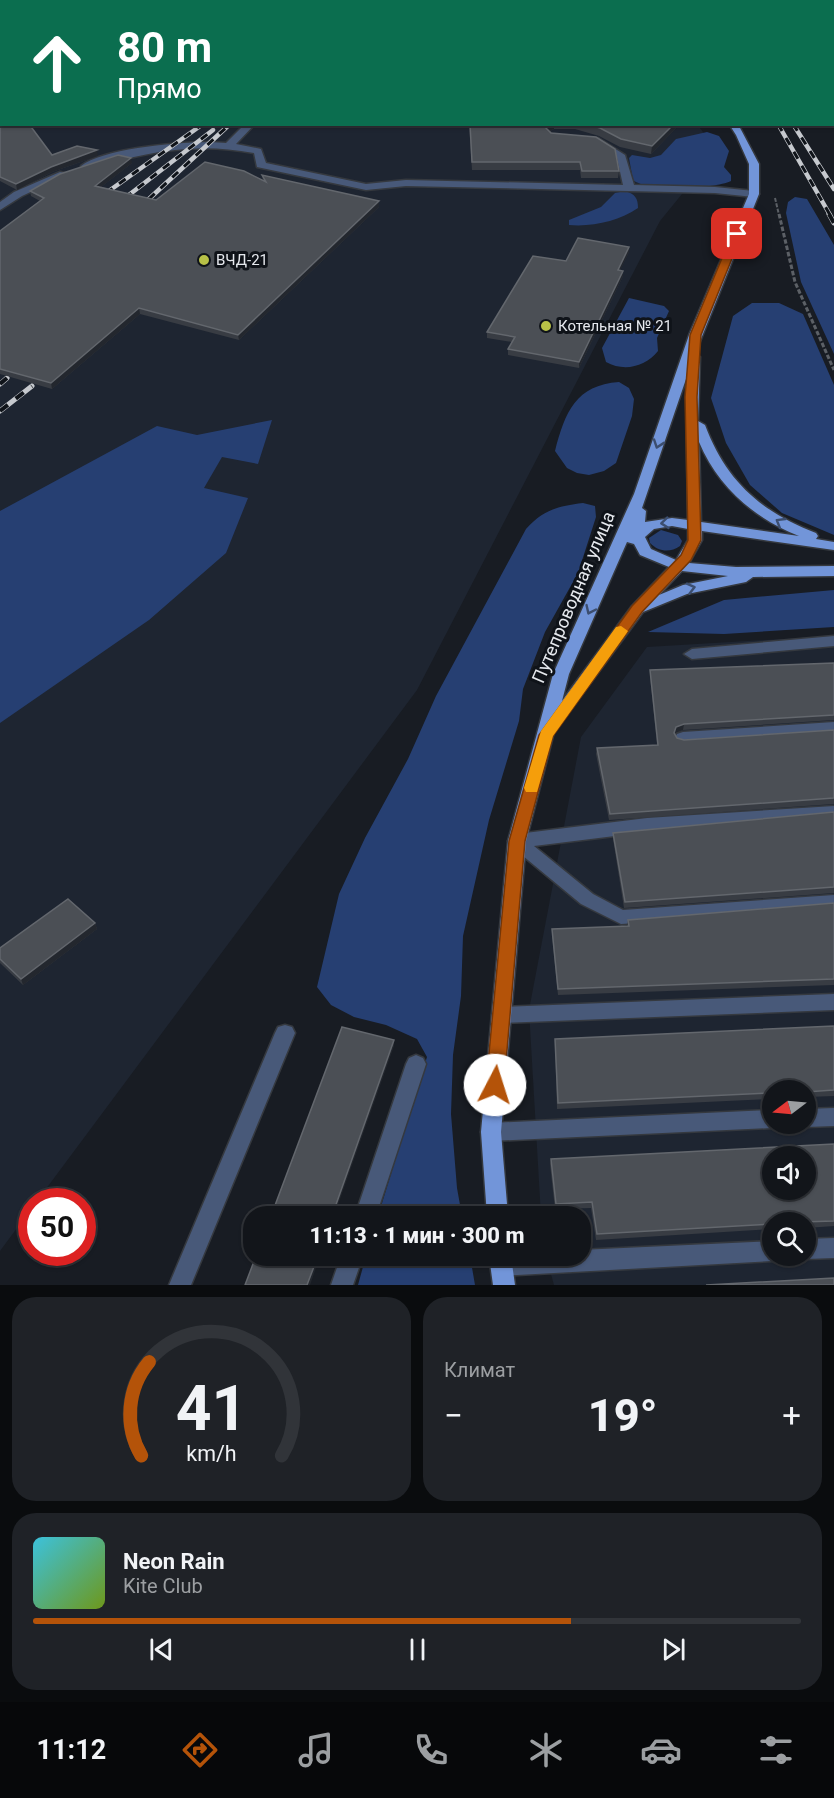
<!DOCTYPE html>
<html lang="ru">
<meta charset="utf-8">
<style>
body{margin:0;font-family:Roboto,sans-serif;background:#1f2227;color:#f1f3f6;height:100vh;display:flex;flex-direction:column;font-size:22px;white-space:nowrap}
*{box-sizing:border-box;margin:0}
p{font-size:20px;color:#9c9fa2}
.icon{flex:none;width:33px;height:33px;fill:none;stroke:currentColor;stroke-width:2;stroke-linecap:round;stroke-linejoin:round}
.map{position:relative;height:1285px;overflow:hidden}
.side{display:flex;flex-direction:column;gap:12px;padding:12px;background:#0a0c0e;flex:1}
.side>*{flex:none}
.guide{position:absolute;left:0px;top:0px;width:834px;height:126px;box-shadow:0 2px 4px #0004,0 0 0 2px #313439;background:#0b6e4f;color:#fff;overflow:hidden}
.needle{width:39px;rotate:254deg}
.tools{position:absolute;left:762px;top:1080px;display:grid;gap:12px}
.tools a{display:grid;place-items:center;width:54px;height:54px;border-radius:50%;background:#12151a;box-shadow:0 2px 4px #0004,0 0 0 2px #313439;font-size:30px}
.speed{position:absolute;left:18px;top:1188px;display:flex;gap:12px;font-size:30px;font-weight:700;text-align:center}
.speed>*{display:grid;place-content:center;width:78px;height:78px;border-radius:50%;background:#12151a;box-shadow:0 2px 4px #0004,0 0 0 2px #313439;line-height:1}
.speed .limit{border:9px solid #d22;background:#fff;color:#111}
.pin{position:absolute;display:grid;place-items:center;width:51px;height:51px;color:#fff;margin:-26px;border-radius:12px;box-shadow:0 3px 9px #0006}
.me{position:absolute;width:66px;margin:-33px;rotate:5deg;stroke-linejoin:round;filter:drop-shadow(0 0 4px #0008)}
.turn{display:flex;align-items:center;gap:21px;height:126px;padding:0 18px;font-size:27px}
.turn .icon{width:78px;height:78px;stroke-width:2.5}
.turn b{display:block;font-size:42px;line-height:51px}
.big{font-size:45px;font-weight:800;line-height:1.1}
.side .tile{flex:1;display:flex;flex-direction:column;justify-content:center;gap:9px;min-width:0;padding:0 21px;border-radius:24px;background:#1f2227}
.side .dial{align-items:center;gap:0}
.dial svg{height:156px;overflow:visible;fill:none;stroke:#313439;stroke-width:7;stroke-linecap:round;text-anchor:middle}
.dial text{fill:#f1f3f6;stroke:none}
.song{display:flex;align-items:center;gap:18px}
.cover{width:72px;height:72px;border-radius:9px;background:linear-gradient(135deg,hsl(190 70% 55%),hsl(80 70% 35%))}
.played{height:6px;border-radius:3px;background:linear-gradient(90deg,#b45309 70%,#313439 70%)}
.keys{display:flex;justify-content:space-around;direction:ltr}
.heat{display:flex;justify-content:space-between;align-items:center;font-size:33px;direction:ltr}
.side .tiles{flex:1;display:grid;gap:12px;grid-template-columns:1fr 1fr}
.tile:last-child{grid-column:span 2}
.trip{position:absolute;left:243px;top:1206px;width:348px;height:60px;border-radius:24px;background:#12151a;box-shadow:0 2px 4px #0004,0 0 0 2px #313439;font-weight:800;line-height:60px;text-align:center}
.dock{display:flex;height:96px;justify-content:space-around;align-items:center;background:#07080a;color:#9c9fa2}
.dock .icon{width:42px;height:42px}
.dock .on{color:#b45309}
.dock b{font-size:27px;color:#f1f3f6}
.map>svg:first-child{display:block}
</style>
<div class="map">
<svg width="834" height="1285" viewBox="0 0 834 1285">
<rect width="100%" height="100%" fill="#181c23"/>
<path fill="#1e2531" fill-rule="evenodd" d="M 0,0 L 605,0 L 607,1 L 2,2 L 2,124 L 697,124 L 717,151 L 660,221 L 417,690 L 37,1201 L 32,1202 L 31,1209 L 0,1251 Z
M 834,636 L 834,1285 L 554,1285 L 546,1256 L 580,1256 L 580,1216 L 541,1216 L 529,1010 L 581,737 L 647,647 ZM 772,1090 L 806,1090 L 806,1124 L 772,1124 ZM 772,1156 L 806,1156 L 806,1190 L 772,1190 ZM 772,1222 L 806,1222 L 806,1256 L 772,1256 Z"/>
<path fill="#263f72" d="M 707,132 L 719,136 L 729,151 L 724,167 L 731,175 L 731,181 C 715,189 647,192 633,180 L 629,158 L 632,155 L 650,158 L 661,155 L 676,139 Z
M 625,191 C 635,194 638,198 638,208 C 619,221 593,227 569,225 L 569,220 L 601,207 L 615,193 Z
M 795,197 L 807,199 L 834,245 L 834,354 L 801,282 L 786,213 L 788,202 Z
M 629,298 L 664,306 L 669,311 L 657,338 L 658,351 C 645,367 624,372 606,362 L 602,348 Z
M 752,303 L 779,303 L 803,314 L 834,385 L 834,535 L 782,513 L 750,485 L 726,443 L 711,398 L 733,316 Z
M 619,382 L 629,388 L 634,399 L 632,416 L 616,463 L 604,471 L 589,475 L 577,473 L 567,468 L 555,451 C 565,412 576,385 619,382 Z
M 272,420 L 258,464 L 222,457 L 204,488 L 248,498 L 226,553 L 149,620 L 0,723 L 0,511 L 157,426 L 197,435 Z
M 583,503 L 595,506 L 596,517 L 578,573 L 545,632 L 523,689 L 519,721 L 489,820 L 463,936 L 461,996 L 453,1055 L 451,1114 L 457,1188 L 462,1216 L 378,1216 L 427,1057 L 417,1039 L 386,1025 L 354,1017 L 331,1005 L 317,987 L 339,894 L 365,838 L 408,759 L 436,696 L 526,529 C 543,510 558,506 583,503 Z
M 661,530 L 678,535 L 682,541 L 680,546 C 670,553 659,552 650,543 L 649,538 Z
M 834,590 L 834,627 L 724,634 L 648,632 L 724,600 Z
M 366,1256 L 470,1256 L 475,1285 L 358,1285 Z"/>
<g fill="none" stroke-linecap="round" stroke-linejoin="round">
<defs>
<path id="minor" d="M 0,90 L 2,90 L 2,96 L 0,96 Z
M 245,124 L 255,124 L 236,144 L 261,149 L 266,163 L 366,184 L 406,180 L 623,185 L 617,158 L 595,143 L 593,141 L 598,138 L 625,155 L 634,185 L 715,187 L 754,191 L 759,194 L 754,197 L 715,193 L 406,186 L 366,190 L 257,167 L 254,153 C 192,141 145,153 86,169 L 81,166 C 105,147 194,140 226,143 Z
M 60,172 L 69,174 L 22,196 L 0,210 L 0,202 L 14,192 Z
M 834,636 L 834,646 L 692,659 L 684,654 L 692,649 Z
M 834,722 L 834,734 L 683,744 L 677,742 L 675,738 L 677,734 L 683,732 Z
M 834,806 L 834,818 L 647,832 L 534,846 L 593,894 L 623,910 L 834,895 L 834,909 L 621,924 L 581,904 L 511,846 L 508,841 L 511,836 L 517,834 L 647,818 Z
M 834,994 L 834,1010 L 501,1023 L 494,1021 L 492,1015 L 494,1009 L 501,1007 Z
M 285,1025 L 292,1027 L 295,1033 L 191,1285 L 169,1285 L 275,1033 L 278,1027 Z
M 416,1055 L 423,1058 L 426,1064 L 376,1216 L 355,1216 L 406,1064 L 409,1058 Z
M 834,1108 L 834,1126 L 806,1127 L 799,1124 L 806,1124 L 806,1109 Z
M 772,1110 L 772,1124 L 780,1124 L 772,1128 L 491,1141 L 484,1139 L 481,1132 L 484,1125 L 491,1123 Z
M 834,1238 L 834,1258 L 806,1259 L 798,1256 L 806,1256 L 806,1239 Z
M 772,1241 L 772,1256 L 781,1256 L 772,1261 L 501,1276 L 493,1272 L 490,1265 L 493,1258 L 498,1256 L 580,1256 L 580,1250 Z
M 341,1256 L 363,1256 L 353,1285 L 331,1285 Z"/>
<path id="major" d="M 616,0 L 624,0 L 625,2 L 617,2 Z
M 729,124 L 738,124 L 759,164 L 759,194 L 695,354 L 700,357 L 698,421 L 705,425 C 726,481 761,512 816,533 L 818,536 L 816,539 L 834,542 L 834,550 L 702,531 L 702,540 L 689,563 L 736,567 L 834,566 L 834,576 L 753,577 L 746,582 L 687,594 L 643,612 L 554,732 L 526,841 L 501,1132 L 508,1216 L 487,1216 L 481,1132 L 508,841 L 553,674 L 634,494 L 689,335 L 749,194 L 749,164 L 736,135 ZM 686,379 L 688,520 L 672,518 L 645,522 L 646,511 L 642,508 ZM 699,442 C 718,487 755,519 799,536 L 701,522 ZM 672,526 L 688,529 L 688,540 L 676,560 L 651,549 L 645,537 L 654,529 ZM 627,542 L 634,544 L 640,555 L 669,567 L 632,606 L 562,701 L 569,674 ZM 682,571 L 728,576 L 683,585 L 659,595 Z
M 489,1256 L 511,1256 L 515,1285 L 493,1285 Z"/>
</defs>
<use href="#minor" stroke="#35393f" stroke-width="3"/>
<use href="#major" stroke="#35393f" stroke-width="3"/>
<path stroke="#5c6066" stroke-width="2" stroke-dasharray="4 1.5" stroke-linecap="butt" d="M 775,198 L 779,215"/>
<path stroke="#5c6066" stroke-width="3" stroke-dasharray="4.5 2" stroke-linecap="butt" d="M 779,214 L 795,282 L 834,370"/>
<use href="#minor" fill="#485979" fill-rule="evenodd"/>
<use href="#major" fill="#7295d9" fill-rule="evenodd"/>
<defs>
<path id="rail-far1" d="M 778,124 L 830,215
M 793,124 L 834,189
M 106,193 L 203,124
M 125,198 L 213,130
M 137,210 L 230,124"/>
<path id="rail" d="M 829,214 L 834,223
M 0,384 L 7,378
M 0,411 L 32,386"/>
</defs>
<use href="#rail-far1" stroke="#c6c9ce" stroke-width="4.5"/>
<use href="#rail" stroke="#c6c9ce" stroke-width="5"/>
<use href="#rail-far1" stroke="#0f1319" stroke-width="3" stroke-dasharray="8" stroke-linecap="butt"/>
<use href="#rail" stroke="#0f1319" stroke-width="4" stroke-dasharray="10" stroke-linecap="butt"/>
</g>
<path fill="#383c43" d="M 0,123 L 52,155 L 98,156 L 52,172 L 17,190 L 0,181 Z
M 469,124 L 680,124 L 651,154 L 620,147 L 599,136 L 575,129 L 554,129 L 550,131 L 619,171 L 618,178 L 581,178 L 580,170 L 472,170 Z
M 132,163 L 101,187 L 156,200 L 263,181 L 262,175 L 379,201 L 379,207 L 239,340 L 140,314 L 52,389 L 0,374 L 0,231 L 40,201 L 31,196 L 30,191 Z
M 629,252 L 620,270 L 623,271 L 623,276 L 579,368 L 508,355 L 508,349 L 512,342 L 487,338 L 487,332 L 566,261 Z
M 834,663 L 834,720 L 683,730 L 675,734 L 677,738 L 684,740 L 834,730 L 834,805 L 834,804 L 609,820 L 596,754 L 597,748 L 657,745 L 650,676 L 650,670 Z
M 834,812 L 834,894 L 834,893 L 624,908 L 613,839 L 613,833 Z
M 834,903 L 834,985 L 558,995 L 552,935 L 552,929 L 627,926 L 628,920 Z
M 95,923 L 97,929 L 23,985 L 0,963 L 0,948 Z
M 834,1026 L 834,1096 L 806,1097 L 806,1090 L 772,1090 L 772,1099 L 557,1109 L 555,1045 L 555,1039 Z
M 834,1144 L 834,1226 L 806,1228 L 806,1222 L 772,1222 L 772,1229 L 596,1240 L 591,1208 L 555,1209 L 550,1164 L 551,1159 Z"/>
<path fill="#23272e" d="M 549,124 L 554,124 L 554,129 L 544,134 L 544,126 Z
M 674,124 L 680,124 L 651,154 L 652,146 Z
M 97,150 L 98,156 L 52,172 L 17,190 L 16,184 L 51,167 Z
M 131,158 L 132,163 L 96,191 L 95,186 Z
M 379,201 L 379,207 L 239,340 L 238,335 Z
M 629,247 L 629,252 L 618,275 L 618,270 Z
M 623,271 L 623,276 L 579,368 L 579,362 Z
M 139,308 L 140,314 L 52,389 L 51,383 Z
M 684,724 L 683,730 L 675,733 L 673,739 L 676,727 Z
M 95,923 L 97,929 L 23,985 L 21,979 Z
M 394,1040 L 394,1046 L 334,1216 L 332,1216 Z
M 318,1256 L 320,1256 L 310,1285 L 307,1285 Z"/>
<path fill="#4b4f55" stroke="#63676d" stroke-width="1.5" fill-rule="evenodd" d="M 76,0 L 114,0 L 114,2 L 76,2 Z
M 0,123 L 2,123 L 2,124 L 29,124 L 52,155 L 77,146 L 97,150 L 51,167 L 16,184 L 0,177 Z
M 470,124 L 549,124 L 544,126 L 551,133 L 596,137 L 615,149 L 619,171 L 582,171 L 580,162 L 472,162 Z
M 586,124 L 674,124 L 652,146 L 621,139 L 600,128 Z
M 118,155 L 131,158 L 95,186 L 156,200 L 205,162 L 244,171 L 266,182 L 262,175 L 379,201 L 238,335 L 139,308 L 51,383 L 0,369 L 0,231 L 44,198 L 30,191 L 60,174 Z
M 578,238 L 629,247 L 618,270 L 623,271 L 579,362 L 508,349 L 515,337 L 487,332 L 533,256 L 566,261 Z
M 834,663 L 834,715 L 684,724 L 676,727 L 674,733 L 677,738 L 684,740 L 834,730 L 834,798 L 610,814 L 597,748 L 658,745 L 650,670 Z
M 834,812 L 834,887 L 625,902 L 613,833 Z
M 68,899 L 95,923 L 21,979 L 0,959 L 0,948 Z
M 834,903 L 834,979 L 558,989 L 552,929 L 629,926 L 628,920 Z
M 834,1026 L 834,1090 L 806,1092 L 806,1090 L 772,1090 L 772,1093 L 558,1103 L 555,1039 Z
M 342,1027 L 394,1040 L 332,1216 L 271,1216 Z
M 834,1144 L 834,1221 L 801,1222 L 772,1222 L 772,1224 L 597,1234 L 592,1202 L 556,1204 L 551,1159 ZM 772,1156 L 806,1156 L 806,1190 L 772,1190 Z
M 256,1256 L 318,1256 L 307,1285 L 245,1285 Z
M 834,1278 L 834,1285 L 706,1285 Z"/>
<defs><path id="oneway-chevron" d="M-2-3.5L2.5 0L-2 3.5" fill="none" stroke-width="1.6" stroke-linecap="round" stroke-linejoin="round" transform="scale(1.5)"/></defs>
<g stroke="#3c4e6f">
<use href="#oneway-chevron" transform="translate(658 444) rotate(109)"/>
<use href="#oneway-chevron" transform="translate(780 522) rotate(-149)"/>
<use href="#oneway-chevron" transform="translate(665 523) rotate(174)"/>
<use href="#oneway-chevron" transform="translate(691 588) rotate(-15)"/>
<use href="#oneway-chevron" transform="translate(590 610) rotate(115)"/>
</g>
<path fill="#b45309" stroke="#753606" stroke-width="1.5" d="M 737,231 L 742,234 L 701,335 L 697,397 L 701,540 L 691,560 L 642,612 L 553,736 L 525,841 L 504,1085 L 501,1091 L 495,1093 L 489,1091 L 486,1085 L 509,841 L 539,735 L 632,606 L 681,555 L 688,540 L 685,397 L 690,335 L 732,234 Z"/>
<path fill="#f59e0b" d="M 621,626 L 628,631 L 626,634 L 553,736 L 537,792 L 526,792 L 524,788 L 541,731 L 616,627 Z"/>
<g fill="#b8c147" stroke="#0f1319" stroke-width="2">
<circle cx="204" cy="260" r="6"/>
<circle cx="546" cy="326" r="6"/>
</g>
<g text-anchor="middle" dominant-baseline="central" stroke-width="6" stroke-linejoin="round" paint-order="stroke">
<g font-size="15" fill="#e6e9ee" stroke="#0f1319" text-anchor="start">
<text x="216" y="260">ВЧД-21</text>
<text x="558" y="326">Котельная № 21</text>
</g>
<g font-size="18" fill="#e6e9ee" stroke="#0f1319">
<text transform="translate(573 597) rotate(-67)">Путепроводная улица</text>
</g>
</g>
</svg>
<div class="tools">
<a><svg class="needle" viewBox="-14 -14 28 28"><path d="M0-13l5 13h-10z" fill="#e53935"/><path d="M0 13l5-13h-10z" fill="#9c9fa2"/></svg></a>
<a><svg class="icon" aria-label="sound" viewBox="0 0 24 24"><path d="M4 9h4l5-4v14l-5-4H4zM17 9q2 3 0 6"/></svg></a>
<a><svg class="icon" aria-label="search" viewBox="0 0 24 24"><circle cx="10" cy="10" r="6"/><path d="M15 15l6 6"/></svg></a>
</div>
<div class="speed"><div class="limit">50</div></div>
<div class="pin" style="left:737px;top:234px;background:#d93025"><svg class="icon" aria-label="arrive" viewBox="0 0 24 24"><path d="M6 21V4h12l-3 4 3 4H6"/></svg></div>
<svg class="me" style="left:495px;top:1085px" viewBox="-20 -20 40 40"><circle r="19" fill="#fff"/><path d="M0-13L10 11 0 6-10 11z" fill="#b45309"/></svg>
<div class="trip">11:13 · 1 мин · 300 m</div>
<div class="guide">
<div class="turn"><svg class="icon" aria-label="ahead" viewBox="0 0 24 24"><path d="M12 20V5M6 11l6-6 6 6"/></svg><div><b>80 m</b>Прямо</div></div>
</div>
</div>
<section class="side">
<div class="tiles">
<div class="tile dial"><svg viewBox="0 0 100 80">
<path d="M14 69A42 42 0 1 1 86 69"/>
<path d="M14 69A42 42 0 0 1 18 21" stroke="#b45309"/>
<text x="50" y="56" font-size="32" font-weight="700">41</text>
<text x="50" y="72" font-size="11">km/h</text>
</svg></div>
<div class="tile"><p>Климат</p>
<div class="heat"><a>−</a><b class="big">19°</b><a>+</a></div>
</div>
<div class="tile">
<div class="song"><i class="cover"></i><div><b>Neon Rain</b><p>Kite Club</p></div></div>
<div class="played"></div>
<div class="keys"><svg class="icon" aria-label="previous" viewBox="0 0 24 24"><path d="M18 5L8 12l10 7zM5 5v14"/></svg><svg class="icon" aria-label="pause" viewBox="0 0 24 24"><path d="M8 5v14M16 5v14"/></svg><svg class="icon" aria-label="next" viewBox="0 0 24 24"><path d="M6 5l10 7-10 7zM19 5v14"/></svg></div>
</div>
</div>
</section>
<nav class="dock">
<b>11:12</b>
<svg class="icon on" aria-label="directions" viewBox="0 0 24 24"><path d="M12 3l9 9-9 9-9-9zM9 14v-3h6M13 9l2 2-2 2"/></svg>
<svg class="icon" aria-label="music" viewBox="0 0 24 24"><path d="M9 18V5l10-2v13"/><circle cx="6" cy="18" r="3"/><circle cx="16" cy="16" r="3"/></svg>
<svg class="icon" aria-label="phone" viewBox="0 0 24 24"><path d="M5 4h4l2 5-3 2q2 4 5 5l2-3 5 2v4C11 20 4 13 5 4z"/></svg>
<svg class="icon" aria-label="climate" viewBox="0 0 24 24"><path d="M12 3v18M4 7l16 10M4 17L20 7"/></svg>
<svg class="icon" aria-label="car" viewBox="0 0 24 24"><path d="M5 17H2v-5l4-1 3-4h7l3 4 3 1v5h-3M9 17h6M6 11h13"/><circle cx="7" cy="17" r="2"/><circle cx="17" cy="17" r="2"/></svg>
<svg class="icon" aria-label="filters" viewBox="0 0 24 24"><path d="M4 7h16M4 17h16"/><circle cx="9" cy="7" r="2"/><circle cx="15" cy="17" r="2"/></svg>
</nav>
